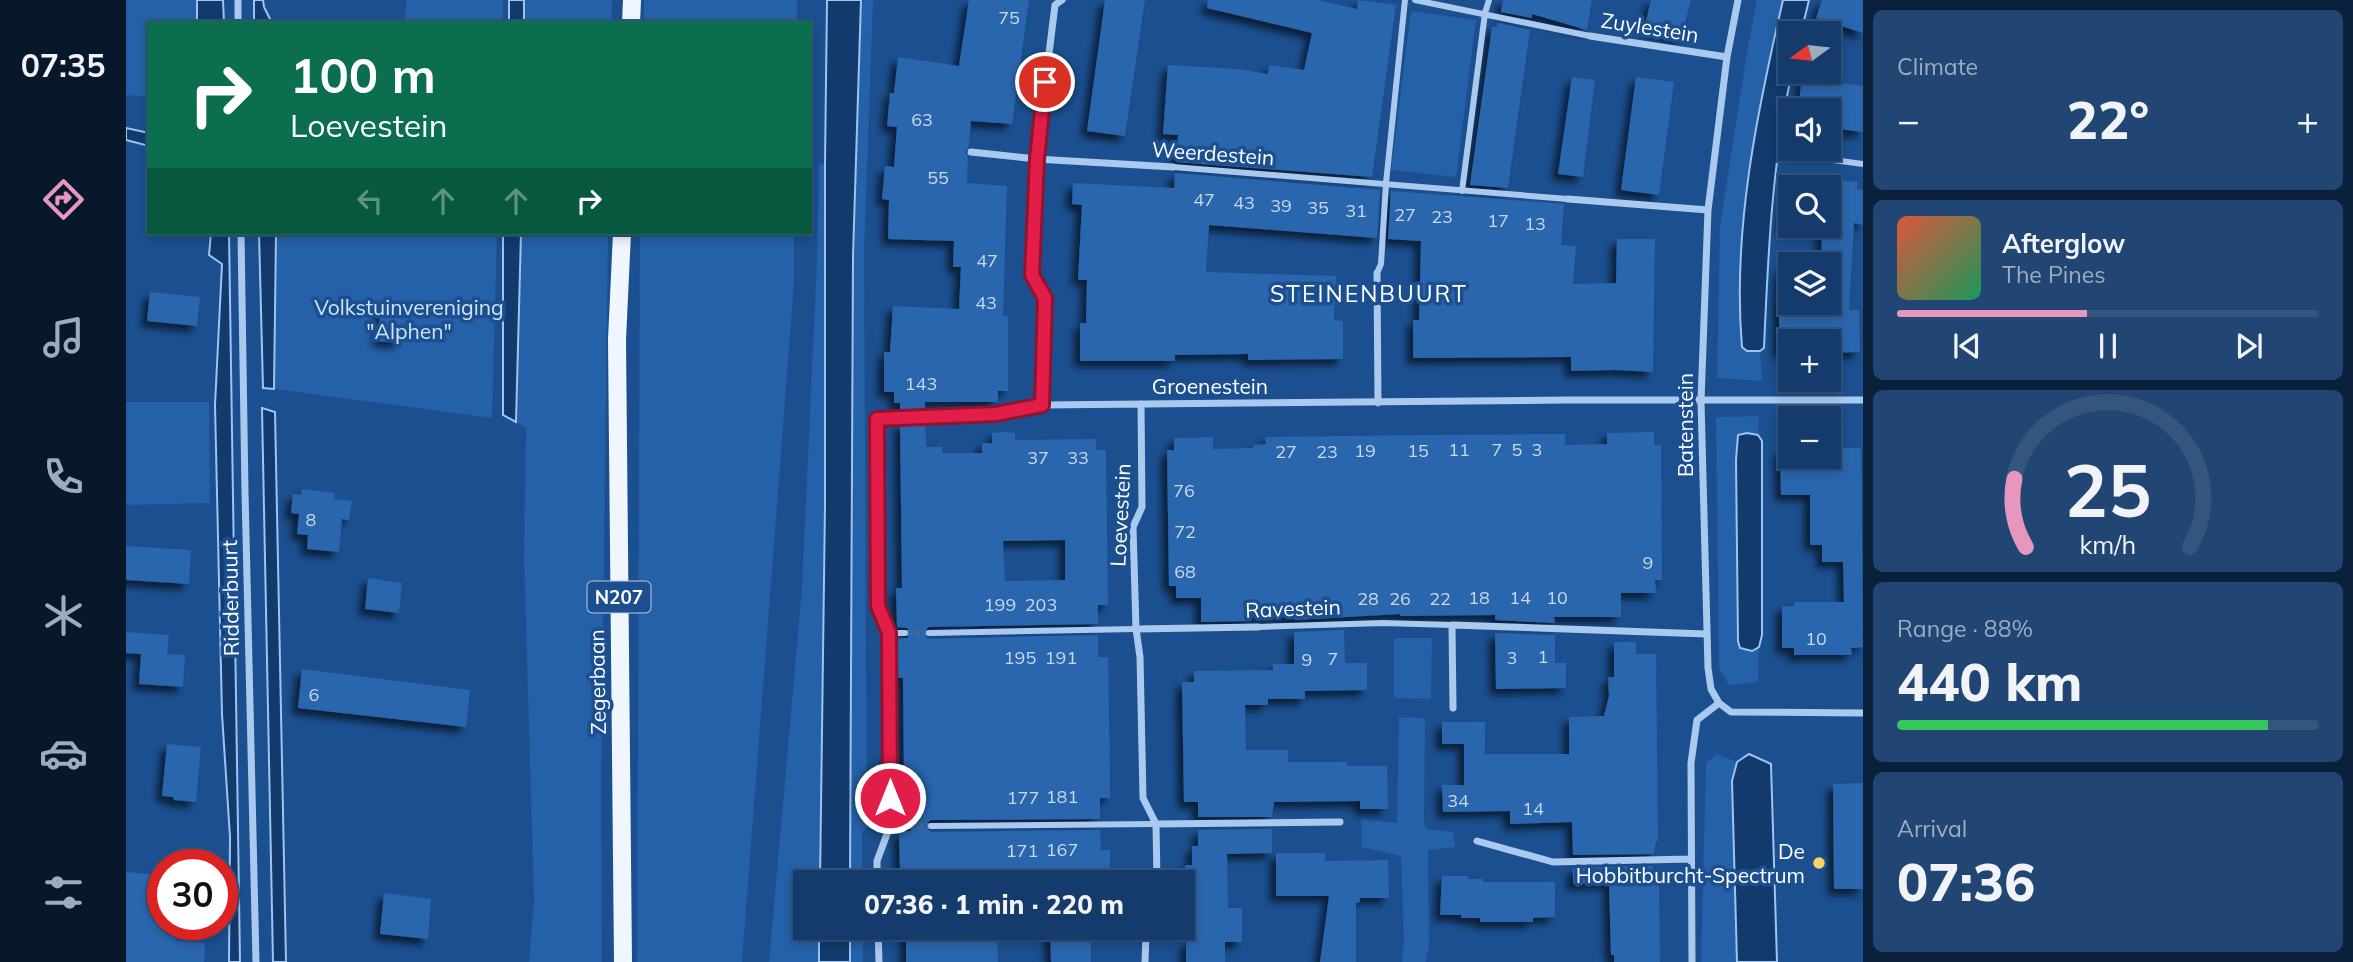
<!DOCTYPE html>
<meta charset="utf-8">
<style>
body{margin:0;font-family:Mulish,sans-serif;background:#214673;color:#f1f3f6;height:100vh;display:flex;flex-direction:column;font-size:26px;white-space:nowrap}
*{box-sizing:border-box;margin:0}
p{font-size:23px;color:#9dadc1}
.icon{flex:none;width:38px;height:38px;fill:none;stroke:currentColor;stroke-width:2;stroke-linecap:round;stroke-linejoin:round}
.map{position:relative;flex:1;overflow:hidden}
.details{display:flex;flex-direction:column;gap:10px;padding:10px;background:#0b203b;width:490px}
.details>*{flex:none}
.guide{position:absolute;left:21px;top:21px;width:665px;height:214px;border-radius:0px;box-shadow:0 4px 10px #0003,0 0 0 2px #33557e;background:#0b6e4f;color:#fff;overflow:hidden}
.needle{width:46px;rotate:255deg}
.buttons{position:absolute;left:1652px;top:21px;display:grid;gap:14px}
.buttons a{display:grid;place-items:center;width:63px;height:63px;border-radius:0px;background:#143b6b;box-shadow:0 4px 10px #0003,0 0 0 2px #33557e;font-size:35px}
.speed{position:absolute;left:21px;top:849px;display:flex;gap:14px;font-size:35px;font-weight:700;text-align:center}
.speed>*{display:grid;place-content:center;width:91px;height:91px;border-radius:50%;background:#143b6b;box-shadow:0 4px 10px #0003,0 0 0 2px #33557e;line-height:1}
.speed .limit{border:10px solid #d22;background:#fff;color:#111}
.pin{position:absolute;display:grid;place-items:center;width:60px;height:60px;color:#fff;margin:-30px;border:4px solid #fff;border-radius:50%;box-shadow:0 2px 7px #0007}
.me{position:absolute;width:77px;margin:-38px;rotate:0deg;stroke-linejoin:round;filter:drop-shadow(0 0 5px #0008)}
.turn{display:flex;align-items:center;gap:24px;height:147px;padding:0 28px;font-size:32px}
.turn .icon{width:91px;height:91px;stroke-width:2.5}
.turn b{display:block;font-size:49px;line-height:60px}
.lanes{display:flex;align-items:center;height:66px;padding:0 28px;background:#0003;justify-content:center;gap:35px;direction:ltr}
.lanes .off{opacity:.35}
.big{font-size:52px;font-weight:800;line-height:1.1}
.details .card{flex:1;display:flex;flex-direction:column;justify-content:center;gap:10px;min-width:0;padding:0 24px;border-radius:10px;background:#214673}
.details .dial{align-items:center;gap:0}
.dial svg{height:182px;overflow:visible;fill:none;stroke:#33557e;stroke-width:7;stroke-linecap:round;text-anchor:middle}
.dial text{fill:#f1f3f6;stroke:none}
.song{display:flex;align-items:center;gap:21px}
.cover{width:84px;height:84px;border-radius:10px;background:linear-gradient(135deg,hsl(10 70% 55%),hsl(150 70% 35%))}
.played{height:7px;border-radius:4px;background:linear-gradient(90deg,#e797bd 45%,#33557e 45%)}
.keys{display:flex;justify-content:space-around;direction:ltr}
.heat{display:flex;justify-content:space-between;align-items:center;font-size:38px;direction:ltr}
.charge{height:10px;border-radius:5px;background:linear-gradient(90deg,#34c759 88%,#33557e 0)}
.trip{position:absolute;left:667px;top:870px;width:402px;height:70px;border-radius:0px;background:#143b6b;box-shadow:0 4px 10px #0003,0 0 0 2px #33557e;font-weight:800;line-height:70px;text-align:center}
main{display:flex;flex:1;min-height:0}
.dock{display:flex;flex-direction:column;width:126px;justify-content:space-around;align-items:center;background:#08182b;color:#9dadc1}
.dock .icon{width:49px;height:49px}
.dock .on{color:#e797bd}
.dock b{font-size:32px;color:#f1f3f6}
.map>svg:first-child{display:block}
</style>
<main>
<nav class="dock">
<b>07:35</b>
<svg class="icon on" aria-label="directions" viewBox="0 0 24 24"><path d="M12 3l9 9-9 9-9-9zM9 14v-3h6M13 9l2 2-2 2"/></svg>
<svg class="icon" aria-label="music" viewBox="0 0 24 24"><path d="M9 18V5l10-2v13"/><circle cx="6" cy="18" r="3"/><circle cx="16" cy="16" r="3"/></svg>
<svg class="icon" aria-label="phone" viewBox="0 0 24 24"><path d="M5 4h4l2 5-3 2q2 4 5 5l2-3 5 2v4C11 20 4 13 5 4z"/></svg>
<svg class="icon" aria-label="climate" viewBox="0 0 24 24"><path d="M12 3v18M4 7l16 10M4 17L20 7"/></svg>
<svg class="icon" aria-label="car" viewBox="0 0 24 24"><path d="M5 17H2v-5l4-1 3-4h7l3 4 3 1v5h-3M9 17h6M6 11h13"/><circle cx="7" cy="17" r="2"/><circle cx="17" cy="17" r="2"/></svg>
<svg class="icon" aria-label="filters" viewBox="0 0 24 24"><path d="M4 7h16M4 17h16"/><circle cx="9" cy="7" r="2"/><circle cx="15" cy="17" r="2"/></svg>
</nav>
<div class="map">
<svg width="1737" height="962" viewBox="0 0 1737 962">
<defs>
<filter id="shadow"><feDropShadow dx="-6" dy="6" stdDeviation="3.5" flood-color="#0009"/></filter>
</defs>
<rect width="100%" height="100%" fill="#1b4f8f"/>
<path fill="#2461a8" d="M 0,0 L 71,0 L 71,23 L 23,23 L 23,97 L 0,95 Z
M 280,0 L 377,0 L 377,23 L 279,23 Z
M 398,0 L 486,0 L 485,23 L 398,23 Z
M 518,0 L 671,0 L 671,23 L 518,23 Z
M 735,0 L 747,0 L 738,253 L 741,826 L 736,833 L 736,882 L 724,882 L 727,256 Z
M 1631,0 L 1657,0 C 1631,112 1606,232 1616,347 L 1638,348 L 1634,351 L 1636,381 L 1591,378 L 1594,226 L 1621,52 Z
M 1285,11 L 1350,20 L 1330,177 L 1265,170 Z
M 699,163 L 699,504 L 694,882 L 679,882 L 679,928 L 693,928 L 693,962 L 643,962 L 676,588 L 691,261 L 693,164 Z
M 150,233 L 371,233 L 366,418 L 148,389 Z
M 395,233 L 482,233 L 475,786 L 476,962 L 403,962 L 408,901 L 398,554 L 400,428 L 390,422 Z
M 514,233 L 668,233 L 668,283 L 616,962 L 511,962 Z
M 0,402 L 83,402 L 84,503 L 0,505 Z
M 1633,416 L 1632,435 L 1621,433 L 1612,436 L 1610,460 L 1612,641 L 1624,650 L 1633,647 L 1632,682 L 1603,685 L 1593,668 L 1590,417 Z
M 1268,638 L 1306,638 L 1305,699 L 1268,698 Z
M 1273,717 L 1299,718 L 1298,820 L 1300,829 L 1327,832 L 1329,847 L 1302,850 L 1303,945 L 1300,962 L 1276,962 L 1278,939 L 1275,856 L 1236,847 L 1235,819 L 1271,823 Z
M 1591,754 L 1611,762 L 1606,782 L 1611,962 L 1575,962 L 1580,763 Z
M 724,928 L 737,928 L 737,962 L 724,962 Z"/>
<path fill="#123a6d" stroke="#9cc4f0" stroke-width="2" d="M 71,0 L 97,0 L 98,23 L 71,23 Z
M 128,0 L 137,0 L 138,7 L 146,23 L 128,23 Z
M 383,0 L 398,0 L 398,23 L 383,23 Z
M 701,0 L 735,0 L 727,256 L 724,882 L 694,882 L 699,504 L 699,163 Z
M 1657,0 L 1683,0 L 1675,33 L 1664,33 L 1664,72 L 1666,72 C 1646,162 1642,255 1638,348 L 1634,351 L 1621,351 L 1616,347 C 1606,232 1631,112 1657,0 Z
M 0,128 L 23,133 L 23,146 L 0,140 Z
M 85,233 L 103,233 L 114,962 L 103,962 L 104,837 L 96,714 L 89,405 L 96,264 L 83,255 Z
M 133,233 L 150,233 L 148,389 L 137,388 Z
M 377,233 L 395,233 L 390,422 L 377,415 Z
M 136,408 L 149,412 L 160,962 L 147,962 Z
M 1621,433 L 1632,435 L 1636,441 L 1636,635 L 1633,647 L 1626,651 L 1614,648 L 1612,641 L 1610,460 L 1612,435 Z
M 1623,754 L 1645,764 L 1651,962 L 1611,962 L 1606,781 L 1611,762 Z
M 693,928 L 724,928 L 724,962 L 693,962 Z"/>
<path fill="#2a66ad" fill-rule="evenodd" filter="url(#shadow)" d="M 843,0 L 903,0 L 886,124 L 845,121 L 843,146 L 839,152 L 842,157 L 841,183 L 881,186 L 877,316 L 882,316 L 882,391 L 872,391 L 872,402 L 799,402 L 799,411 L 774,412 L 774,403 L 768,403 L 768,392 L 758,392 L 758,352 L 764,352 L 767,306 L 833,309 L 835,267 L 827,267 L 828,241 L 762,239 L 763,200 L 756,199 L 759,166 L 768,167 L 771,127 L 761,126 L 764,93 L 768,93 L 772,57 L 833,66 Z
M 979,0 L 1019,0 L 999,136 L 961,131 Z
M 1082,0 L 1192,0 L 1231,9 L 1232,0 L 1270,5 L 1246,177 L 1050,162 L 1052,135 L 1037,134 L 1042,65 L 1112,69 L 1142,74 L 1143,65 L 1178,70 L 1186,33 L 1081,8 Z
M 1377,0 L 1466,0 L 1461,30 L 1406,14 L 1406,18 L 1375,12 Z
M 1525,0 L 1565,0 L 1555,39 L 1518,29 Z
M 1696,0 L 1737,0 L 1737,33 L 1690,18 Z
M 1372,23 L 1404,30 L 1382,188 L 1344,185 L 1366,27 L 1371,27 Z
M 1446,77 L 1469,80 L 1457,177 L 1432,174 Z
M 1510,77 L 1548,82 L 1533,195 L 1495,190 Z
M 1676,78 L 1737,86 L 1737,132 L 1703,128 L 1703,110 L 1672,110 Z
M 1049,173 L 1254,190 L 1251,238 L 1083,225 L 1080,272 L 1210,276 L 1208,320 L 1217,321 L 1217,359 L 1122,360 L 1122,354 L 1049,355 L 1049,361 L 954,361 L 954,323 L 960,323 L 961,280 L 952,280 L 956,205 L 946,204 L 947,183 L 1048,188 Z
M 1675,176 L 1732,182 L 1731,189 L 1737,190 L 1737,225 L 1728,223 L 1723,310 L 1733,310 L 1734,352 L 1703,353 L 1703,341 L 1664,341 L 1664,353 L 1653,353 L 1653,302 L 1655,267 L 1664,268 L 1664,303 L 1703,303 L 1703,264 L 1695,264 L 1696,231 L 1656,226 L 1663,180 L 1674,182 ZM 1664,187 L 1703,187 L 1703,226 L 1664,226 Z
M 1265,191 L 1438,204 L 1435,245 L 1450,246 L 1447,284 L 1490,283 L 1491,239 L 1529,239 L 1527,372 L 1489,370 L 1445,371 L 1445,357 L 1287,358 L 1287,320 L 1293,320 L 1295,241 L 1262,239 Z
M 24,292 L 74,297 L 71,326 L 21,321 Z
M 255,303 L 278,305 L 274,343 L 252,341 Z
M 799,423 L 800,447 L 816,447 L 816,453 L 856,453 L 856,443 L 866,443 L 866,433 L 878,432 L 889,433 L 889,440 L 970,439 L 970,450 L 980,450 L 982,605 L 972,605 L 972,624 L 803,627 L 797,632 L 799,636 L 803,639 L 972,635 L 972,657 L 982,657 L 984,775 L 984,798 L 974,798 L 974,819 L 805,820 L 800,823 L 799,827 L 805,832 L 974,830 L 975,850 L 984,850 L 984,882 L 942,882 L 942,876 L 855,876 L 855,882 L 779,882 L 779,871 L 774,871 L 773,832 L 784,831 L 788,827 L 784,821 L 772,820 L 772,781 L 778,781 L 777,678 L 771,678 L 771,639 L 781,638 L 785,634 L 781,628 L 771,627 L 770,588 L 776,588 L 774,424 ZM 939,540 L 939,580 L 879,581 L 877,541 Z
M 1528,432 L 1528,445 L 1535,445 L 1536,580 L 1529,580 L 1530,593 L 1495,593 L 1495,617 L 1428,617 L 1429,623 L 1369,620 L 1369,615 L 1274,616 L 1274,614 L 1168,620 L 1168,617 L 1125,617 L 1125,621 L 1075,622 L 1075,598 L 1050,598 L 1050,586 L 1043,586 L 1041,450 L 1048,450 L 1048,438 L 1087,437 L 1087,449 L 1127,448 L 1127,445 L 1140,444 L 1139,437 L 1300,435 L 1439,434 L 1439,445 L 1481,444 L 1481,433 Z
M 1703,448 L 1735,448 L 1737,647 L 1725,648 L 1726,655 L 1668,655 L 1668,648 L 1656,648 L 1656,606 L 1668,606 L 1668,602 L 1718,602 L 1717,562 L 1696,562 L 1696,545 L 1684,545 L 1684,495 L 1655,495 L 1654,449 L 1664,449 L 1664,457 L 1703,457 Z
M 176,489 L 209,493 L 208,499 L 226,501 L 223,520 L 216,519 L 213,552 L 181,549 L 182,535 L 171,534 L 173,514 L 165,513 L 167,494 L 175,495 Z
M 0,546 L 65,550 L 63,584 L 0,580 Z
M 242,578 L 276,583 L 273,613 L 239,609 Z
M 1218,630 L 1219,663 L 1241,663 L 1241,690 L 1179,691 L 1179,699 L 1142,699 L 1142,705 L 1119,705 L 1120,750 L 1162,750 L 1162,762 L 1221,762 L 1221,766 L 1261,766 L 1262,809 L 1234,809 L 1234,801 L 1148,802 L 1146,817 L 1072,817 L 1072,802 L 1058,802 L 1056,682 L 1068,682 L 1068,671 L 1147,670 L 1147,664 L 1168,664 L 1168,632 Z
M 0,632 L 43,635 L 41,654 L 59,655 L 57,687 L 13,684 L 15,654 L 0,653 Z
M 1369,633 L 1429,635 L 1429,663 L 1440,663 L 1440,688 L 1370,689 Z
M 1488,642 L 1510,642 L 1510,654 L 1530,654 L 1532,841 L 1530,841 L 1528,854 L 1447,855 L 1446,822 L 1384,824 L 1384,811 L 1317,812 L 1316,785 L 1338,785 L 1338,744 L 1316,744 L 1316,722 L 1359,722 L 1359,754 L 1443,754 L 1443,717 L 1478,716 L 1483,696 L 1482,677 L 1488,677 Z
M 176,669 L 344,690 L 340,727 L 172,708 Z
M 41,744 L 75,747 L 70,802 L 48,800 L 47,797 L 36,796 Z
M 1737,783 L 1737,889 L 1708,889 L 1707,784 Z
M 1146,829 L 1146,853 L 1101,854 L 1102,908 L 1116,908 L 1116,942 L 1099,942 L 1099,962 L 1060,962 L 1060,942 L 1067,942 L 1067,895 L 1059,896 L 1059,865 L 1066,865 L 1066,846 L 1072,846 L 1072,830 Z
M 1150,853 L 1199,853 L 1199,861 L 1262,860 L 1263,898 L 1234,898 L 1233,903 L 1230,903 L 1230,962 L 1194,962 L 1203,896 L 1150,896 Z
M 1527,866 L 1525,883 L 1533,883 L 1534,962 L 1488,962 L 1488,955 L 1485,955 L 1483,883 L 1447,884 L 1447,868 Z
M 0,872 L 37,875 L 37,930 L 50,931 L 50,941 L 79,943 L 78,962 L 0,962 Z
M 1316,876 L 1342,876 L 1342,879 L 1357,879 L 1357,882 L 1429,882 L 1429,917 L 1407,918 L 1407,922 L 1354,922 L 1354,918 L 1335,918 L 1335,915 L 1314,915 Z
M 258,893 L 305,899 L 302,939 L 254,934 Z
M 780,928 L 871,928 L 872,962 L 780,962 Z
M 924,928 L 965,928 L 965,962 L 925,962 Z"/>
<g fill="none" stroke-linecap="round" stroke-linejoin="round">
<path stroke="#3d69a0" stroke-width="6" stroke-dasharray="6 3" stroke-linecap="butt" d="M 779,633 L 803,633
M 782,826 L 805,826"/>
<path stroke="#a9c9ee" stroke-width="6" d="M 1289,0 L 1464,36
M 1670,155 L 1737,164
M 1047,167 L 1442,199
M 1336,191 L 1359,13 L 1363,0
M 1251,273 L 1255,264 L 1260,183 L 1279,0
M 1132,627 L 1257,623 L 1326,625
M 763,633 L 779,633
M 803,633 L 1010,629
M 764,826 L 782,826
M 805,826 L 1030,824"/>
<path stroke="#a9c9ee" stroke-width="7" d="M 112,0 L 112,23
M 1612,0 L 1601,57 L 1582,210 L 1575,401 L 1582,668 L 1585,689 L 1593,703 L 1605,712 L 1737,713
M 1464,36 L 1601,57
M 845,152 L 910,159 L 1047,167
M 1442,199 L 1582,210
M 115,233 L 119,492 L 130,962
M 1251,273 L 1252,403
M 1015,404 L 1016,507 L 1007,527 L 1010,629 L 1014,657 L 1017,798 L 1030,824 L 1031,882
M 916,405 L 919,298 L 906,275 L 910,159 L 929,5 L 936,0
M 1010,629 L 1132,627
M 1327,708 L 1326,625 L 1580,634
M 1030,824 L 1214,822
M 1351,841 L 1427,862 L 1565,859
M 751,882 L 751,861 L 764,826 L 763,633 L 752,606 L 751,419 L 870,414 L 916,405 L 1441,400 L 1737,400
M 752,928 L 753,962
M 1019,962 L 1020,935 L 1025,928
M 1566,962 L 1565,763 L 1571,720 L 1593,703"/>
<path stroke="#f0f6ff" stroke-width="18" d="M 505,23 L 506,0
M 496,233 L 491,340 L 497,962"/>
</g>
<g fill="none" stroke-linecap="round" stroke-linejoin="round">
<defs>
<path id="route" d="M 764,798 L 763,633 L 752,606 L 751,419 L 870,414 L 916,405 L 919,298 L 906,275 L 911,159 L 919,82"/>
</defs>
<use href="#route" stroke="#92132f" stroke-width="18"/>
<use href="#route" stroke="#e11d48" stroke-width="12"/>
</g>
<circle fill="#ffd166" stroke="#1b4f8f" stroke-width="2.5" cx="1693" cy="863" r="7"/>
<g text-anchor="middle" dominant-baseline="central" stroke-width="7" stroke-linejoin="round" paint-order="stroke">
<g font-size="18" fill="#cad9ea">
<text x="883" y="17">75</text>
<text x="796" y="119">63</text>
<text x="812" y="177">55</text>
<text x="1078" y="199">47</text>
<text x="1118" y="202">43</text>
<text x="1155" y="205">39</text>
<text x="1192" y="207">35</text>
<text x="1230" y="210">31</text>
<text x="1279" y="214">27</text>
<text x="1316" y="216">23</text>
<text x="1372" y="220">17</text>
<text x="1409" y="223">13</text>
<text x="861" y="260">47</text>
<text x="860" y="302">43</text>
<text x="795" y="383">143</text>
<text x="1333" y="449">11</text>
<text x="1371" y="449">7</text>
<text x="1391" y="449">5</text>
<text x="1411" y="449">3</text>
<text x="1239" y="450">19</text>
<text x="1292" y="450">15</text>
<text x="1160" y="451">27</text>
<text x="1201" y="451">23</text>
<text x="912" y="457">37</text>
<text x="952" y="457">33</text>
<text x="1058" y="490">76</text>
<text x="185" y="519">8</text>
<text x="1059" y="531">72</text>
<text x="1522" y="562">9</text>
<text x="1059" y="571">68</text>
<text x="1353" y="597">18</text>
<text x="1394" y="597">14</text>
<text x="1431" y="597">10</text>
<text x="1242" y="598">28</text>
<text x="1274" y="598">26</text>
<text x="1314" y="598">22</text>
<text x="874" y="604">199</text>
<text x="915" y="604">203</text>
<text x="1690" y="638">10</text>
<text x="1417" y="656">1</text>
<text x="894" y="657">195</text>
<text x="935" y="657">191</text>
<text x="1386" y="657">3</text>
<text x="1207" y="658">7</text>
<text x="1181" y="659">9</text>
<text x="188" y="694">6</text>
<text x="936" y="796">181</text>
<text x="897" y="797">177</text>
<text x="1332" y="800">34</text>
<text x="1407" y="808">14</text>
<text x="936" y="849">167</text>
<text x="896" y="850">171</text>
</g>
<rect fill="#1b4f8f" stroke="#bbcadd" stroke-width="2" x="461.5" y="581.5" width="63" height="31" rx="5"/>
<g font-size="19" font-weight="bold" fill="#fff">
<text x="493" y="597">N207</text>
</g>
<g font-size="21" fill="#fff" stroke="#1b4f8f">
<text transform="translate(1524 27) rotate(9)">Zuylestein</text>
<text transform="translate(1087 153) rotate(4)">Weerdestein</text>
<text x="1084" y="386">Groenestein</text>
<text transform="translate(1559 425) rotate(-90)">Batenstein</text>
<text transform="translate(994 515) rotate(-87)">Loevestein</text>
<text transform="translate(104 598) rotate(-91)">Ridderbuurt</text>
<text transform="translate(1167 608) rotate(-2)">Ravestein</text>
<text transform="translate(471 682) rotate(-91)">Zegerbaan</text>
</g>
<g font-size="21" fill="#cfe3fa" stroke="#1b4f8f">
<text x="283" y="307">Volkstuinvereniging<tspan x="283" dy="24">"Alphen"</tspan></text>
</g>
<g font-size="21" fill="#fff" stroke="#1b4f8f" text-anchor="end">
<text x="1679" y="851">De<tspan x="1679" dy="24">Hobbitburcht-Spectrum</tspan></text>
</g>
<g font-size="23" letter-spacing="2" fill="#fff" stroke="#1b4f8f">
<text x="1243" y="293">STEINENBUURT</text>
</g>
</g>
</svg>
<div class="buttons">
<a><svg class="needle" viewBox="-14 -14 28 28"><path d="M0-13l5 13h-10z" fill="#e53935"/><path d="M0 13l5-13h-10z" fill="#9dadc1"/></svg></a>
<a><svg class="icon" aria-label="sound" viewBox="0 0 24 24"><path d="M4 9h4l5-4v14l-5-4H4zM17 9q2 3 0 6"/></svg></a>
<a><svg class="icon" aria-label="search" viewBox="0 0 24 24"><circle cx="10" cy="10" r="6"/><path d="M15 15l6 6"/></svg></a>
<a><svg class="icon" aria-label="layers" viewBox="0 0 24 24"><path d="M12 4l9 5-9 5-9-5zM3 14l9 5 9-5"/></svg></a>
<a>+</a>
<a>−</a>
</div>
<div class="speed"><div class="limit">30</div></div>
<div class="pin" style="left:919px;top:82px;background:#d93025"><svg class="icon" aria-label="arrive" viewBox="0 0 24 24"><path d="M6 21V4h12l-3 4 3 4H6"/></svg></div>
<svg class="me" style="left:764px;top:798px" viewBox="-20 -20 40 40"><circle r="17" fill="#e11d48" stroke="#fff" stroke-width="3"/><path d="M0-11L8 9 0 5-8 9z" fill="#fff"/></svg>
<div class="trip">07:36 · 1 min · 220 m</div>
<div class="guide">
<div class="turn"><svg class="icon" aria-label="right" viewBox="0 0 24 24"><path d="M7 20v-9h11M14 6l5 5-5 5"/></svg><div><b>100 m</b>Loevestein</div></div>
<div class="lanes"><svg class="icon off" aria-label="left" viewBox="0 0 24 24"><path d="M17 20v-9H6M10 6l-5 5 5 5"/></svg><svg class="icon off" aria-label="ahead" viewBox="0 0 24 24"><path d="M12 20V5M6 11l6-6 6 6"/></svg><svg class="icon off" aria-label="ahead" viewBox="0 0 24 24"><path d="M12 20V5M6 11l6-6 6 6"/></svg><svg class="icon" aria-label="right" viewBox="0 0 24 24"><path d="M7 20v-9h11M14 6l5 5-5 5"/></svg></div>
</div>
</div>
<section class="details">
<div class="card"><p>Climate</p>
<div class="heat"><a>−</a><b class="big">22°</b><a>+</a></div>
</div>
<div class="card">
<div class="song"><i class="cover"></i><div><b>Afterglow</b><p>The Pines</p></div></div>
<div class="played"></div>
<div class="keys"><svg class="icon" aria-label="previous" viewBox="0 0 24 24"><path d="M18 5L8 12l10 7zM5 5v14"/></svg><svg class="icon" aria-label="pause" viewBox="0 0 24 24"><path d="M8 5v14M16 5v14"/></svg><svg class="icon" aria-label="next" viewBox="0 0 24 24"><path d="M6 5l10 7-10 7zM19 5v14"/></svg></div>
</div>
<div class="card dial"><svg viewBox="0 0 100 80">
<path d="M14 69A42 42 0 1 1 86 69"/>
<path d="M14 69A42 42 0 0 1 9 39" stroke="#e797bd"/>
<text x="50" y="56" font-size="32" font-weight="700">25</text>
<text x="50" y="72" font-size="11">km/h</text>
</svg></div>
<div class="card"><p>Range · 88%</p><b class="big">440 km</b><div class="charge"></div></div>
<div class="card"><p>Arrival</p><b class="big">07:36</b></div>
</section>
</main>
